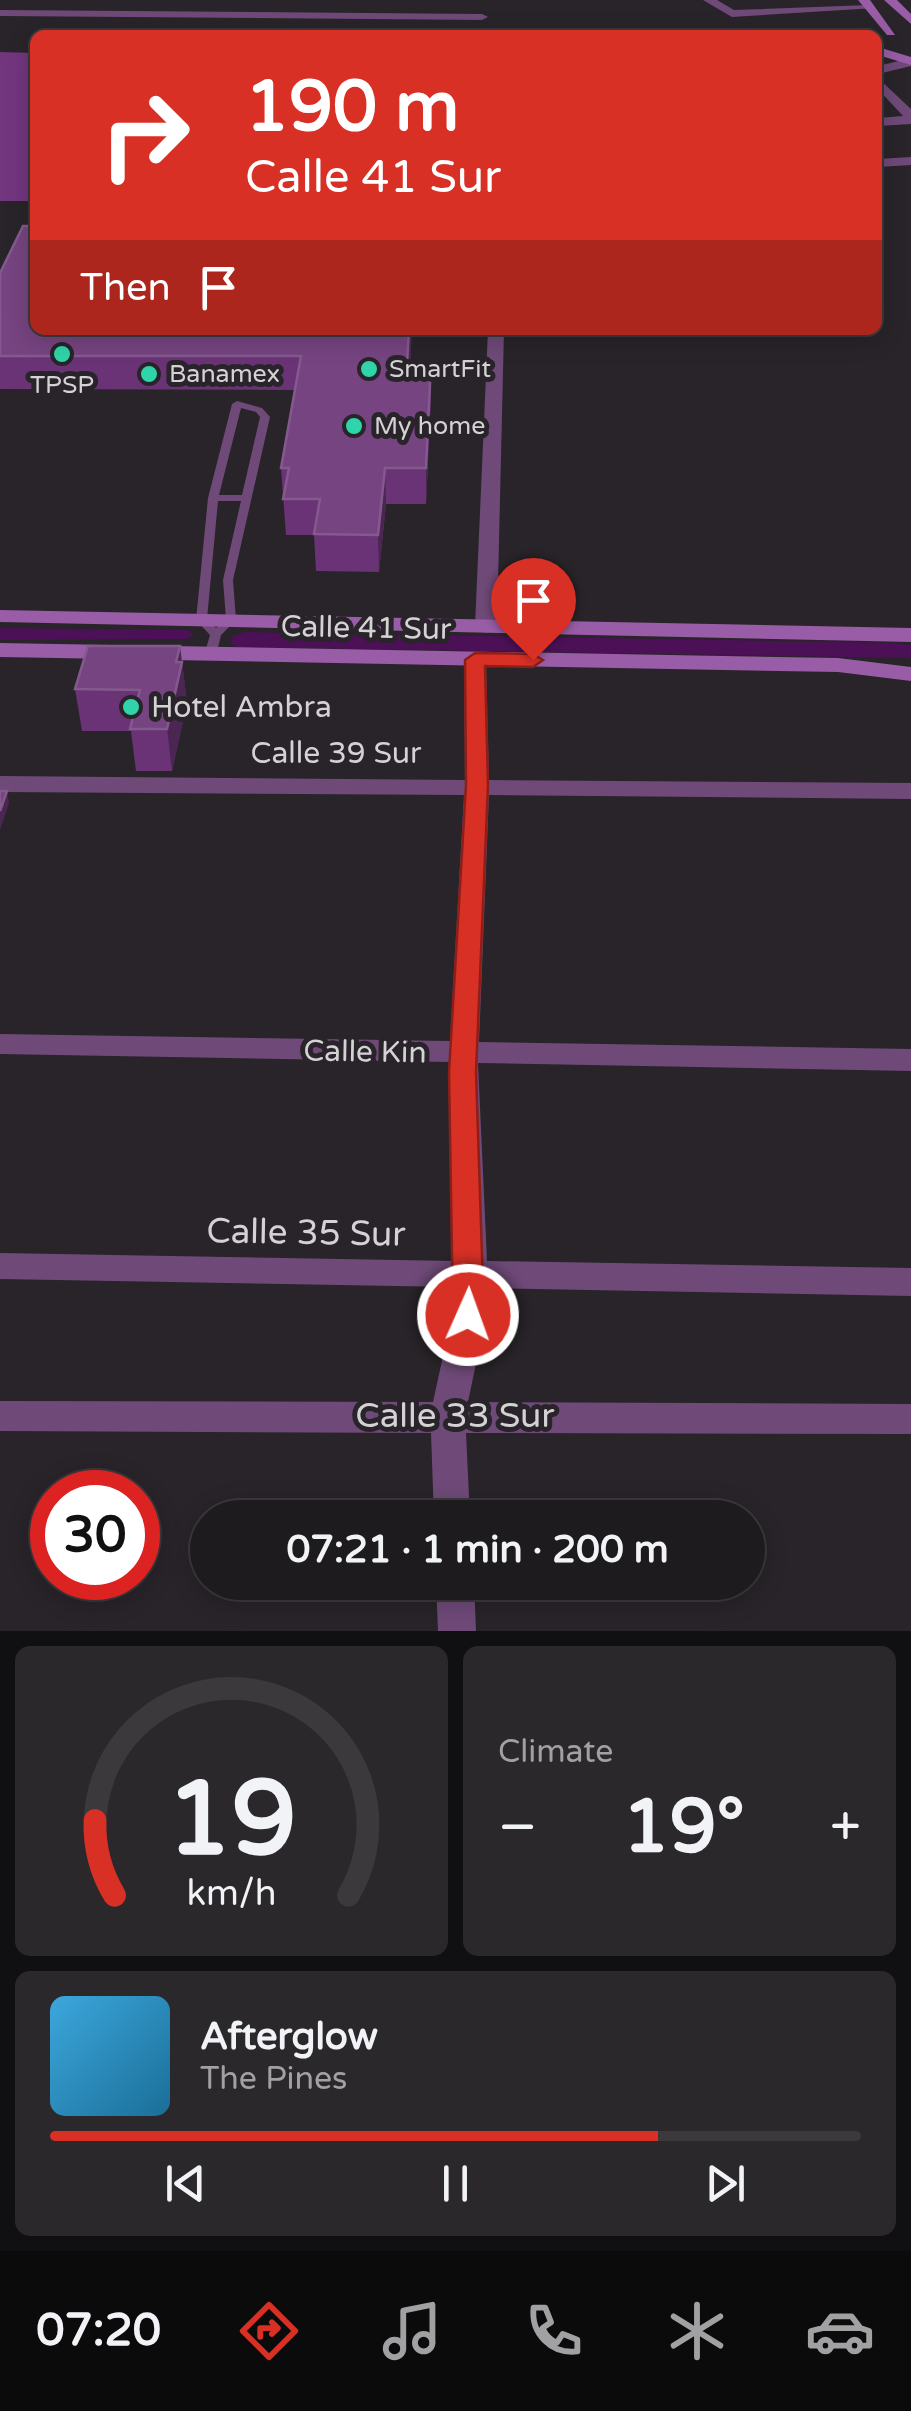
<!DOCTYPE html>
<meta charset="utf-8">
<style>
body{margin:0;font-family:"Varela Round",sans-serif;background:#2b282c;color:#f1f3f6;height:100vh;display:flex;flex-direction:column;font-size:38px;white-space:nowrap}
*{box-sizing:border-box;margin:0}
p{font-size:32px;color:#a1a1a4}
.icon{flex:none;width:55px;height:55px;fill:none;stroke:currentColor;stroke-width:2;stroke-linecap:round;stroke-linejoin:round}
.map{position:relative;height:1631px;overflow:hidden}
.side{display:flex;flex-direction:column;gap:15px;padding:15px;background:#100f11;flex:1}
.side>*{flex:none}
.banner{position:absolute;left:30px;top:30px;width:852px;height:305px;border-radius:15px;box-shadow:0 5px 25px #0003,0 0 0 2px #3c393d;background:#d93025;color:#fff;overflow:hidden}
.speed{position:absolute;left:30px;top:1470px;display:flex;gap:20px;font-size:50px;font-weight:700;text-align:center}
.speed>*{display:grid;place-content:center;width:130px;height:130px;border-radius:50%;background:#1e1b1f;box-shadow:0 5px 25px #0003,0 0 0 2px #3c393d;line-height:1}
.speed .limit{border:15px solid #d22;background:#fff;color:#111}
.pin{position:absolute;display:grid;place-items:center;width:85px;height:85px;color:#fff;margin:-102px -42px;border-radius:50% 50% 50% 0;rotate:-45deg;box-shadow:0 0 10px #0007}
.pin .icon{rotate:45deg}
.me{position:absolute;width:110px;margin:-55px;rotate:2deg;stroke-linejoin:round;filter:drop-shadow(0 0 8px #0008)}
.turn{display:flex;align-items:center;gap:35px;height:210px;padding:0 50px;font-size:45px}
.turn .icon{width:130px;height:130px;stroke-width:2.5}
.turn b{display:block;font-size:70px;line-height:85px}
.then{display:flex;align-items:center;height:95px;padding:0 50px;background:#0003;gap:20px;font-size:38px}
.big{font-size:75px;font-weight:800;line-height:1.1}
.side .widget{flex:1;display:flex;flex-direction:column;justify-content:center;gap:15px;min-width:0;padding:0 35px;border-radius:15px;background:#2b282c}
.side .dial{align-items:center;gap:0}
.dial svg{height:260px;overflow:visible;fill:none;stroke:#3c393d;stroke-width:7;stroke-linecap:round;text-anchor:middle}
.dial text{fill:#f1f3f6;stroke:none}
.song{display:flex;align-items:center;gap:30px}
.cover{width:120px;height:120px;border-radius:15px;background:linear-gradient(135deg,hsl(200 70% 55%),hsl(200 70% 35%))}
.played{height:10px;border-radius:5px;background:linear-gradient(90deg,#d93025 75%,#3c393d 75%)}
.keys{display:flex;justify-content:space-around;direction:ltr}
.heat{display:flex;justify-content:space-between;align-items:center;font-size:55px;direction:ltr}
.side .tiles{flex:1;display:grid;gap:15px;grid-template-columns:1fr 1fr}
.widget:last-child{grid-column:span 2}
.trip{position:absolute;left:190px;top:1500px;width:575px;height:100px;border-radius:50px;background:#1e1b1f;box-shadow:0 5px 25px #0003,0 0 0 2px #3c393d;font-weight:800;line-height:100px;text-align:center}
.tabs{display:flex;height:160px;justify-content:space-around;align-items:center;background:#0c0b0c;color:#a1a1a4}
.tabs .icon{width:70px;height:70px}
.tabs .current{color:#d93025}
.tabs b{font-size:45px;color:#f1f3f6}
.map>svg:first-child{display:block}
</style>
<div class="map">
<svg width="911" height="1631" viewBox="0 0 911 1631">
<rect width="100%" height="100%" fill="#282429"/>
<path fill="#4c1057" d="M 0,628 L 188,630 L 193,635 L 186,639 L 0,640 Z
M 245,632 L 894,643 L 911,645 L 911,658 L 236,647 L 231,644 L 232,636 Z"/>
<path fill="#72367f" d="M 0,52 L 35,53 L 35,201 L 0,201 Z"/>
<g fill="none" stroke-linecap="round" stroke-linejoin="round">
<path fill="#6f4a78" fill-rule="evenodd" d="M 237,401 L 262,408 L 270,417 L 233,580 L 236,620 L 221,635 L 216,656 L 210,659 L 204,656 L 210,635 L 196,620 L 208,498 L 232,404 ZM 241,408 L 256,412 L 260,417 L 242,495 L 219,495 ZM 218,501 L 241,501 L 223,580 L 226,619 L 216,628 L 207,619 Z"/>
<path fill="#6f4a78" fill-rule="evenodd" d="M 703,0 L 717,0 L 734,10 L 869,5 L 875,8 L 732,17 Z
M 0,10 L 482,14 L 488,17 L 482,20 L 0,16 Z
M 911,58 L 911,66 L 878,74 L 878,66 Z
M 878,78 L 911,109 L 911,124 L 878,126 L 878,118 L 903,116 L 878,89 Z
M 911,157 L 911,165 L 878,167 L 878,159 Z
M 488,330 L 504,330 L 497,626 L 486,633 L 475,626 Z
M 475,653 L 486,660 L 489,780 L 911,783 L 911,799 L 489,795 L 479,1042 L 911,1049 L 911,1071 L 478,1063 L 487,1261 L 911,1268 L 911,1296 L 487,1288 L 486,1315 L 468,1402 L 911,1404 L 911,1434 L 466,1433 L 470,1518 L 434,1518 L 431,1433 L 0,1431 L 0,1401 L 433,1402 L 452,1315 L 454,1287 L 0,1279 L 0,1253 L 454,1261 L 449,1062 L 0,1054 L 0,1034 L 450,1041 L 464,795 L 0,792 L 0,776 L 465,780 L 464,660 Z
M 436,1582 L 474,1582 L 476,1631 L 438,1631 Z"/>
<path fill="#995ca6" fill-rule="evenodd" d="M 858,0 L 870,0 L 895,35 L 887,35 Z
M 884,0 L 897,0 L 911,14 L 911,24 Z
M 878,47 L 911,57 L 911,65 L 878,55 Z
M 0,610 L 911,628 L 911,642 L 0,622 Z
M 0,643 L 838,658 L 911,667 L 911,681 L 838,672 L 0,657 Z"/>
</g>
<path fill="#6a3376" d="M 0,273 L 35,330 L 412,330 L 410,363 L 431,397 L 426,504 L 386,504 L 379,572 L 316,571 L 314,535 L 286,535 L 281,468 L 295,390 L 0,389 Z
M 182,662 L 187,703 L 172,771 L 136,771 L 131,731 L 82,731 L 75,689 Z"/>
<path fill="#4b2653" d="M 409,330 L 412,330 L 408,397 L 407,363 Z
M 431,363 L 431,397 L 426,504 L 426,468 Z
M 385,468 L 386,504 L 379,572 L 378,535 Z
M 180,646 L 187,703 L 172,771 L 167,729 Z
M 7,791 L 9,803 L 0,830 L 0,811 Z"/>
<path fill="#764480" stroke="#845a8e" stroke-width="2.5" d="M 23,226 L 35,226 L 35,330 L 409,330 L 407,363 L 431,363 L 426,468 L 385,468 L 378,535 L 314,534 L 320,499 L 283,499 L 289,468 L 281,468 L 301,356 L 0,356 L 0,273 Z
M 88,646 L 180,646 L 176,662 L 182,662 L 167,729 L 130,729 L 140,690 L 75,689 Z
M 0,791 L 7,791 L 0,811 Z"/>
<path fill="#d93025" stroke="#8d1f18" stroke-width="2.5" d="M 475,653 L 533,654 L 543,660 L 533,667 L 485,666 L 488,785 L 476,1072 L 484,1315 L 479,1324 L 468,1328 L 458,1324 L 453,1315 L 449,1072 L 466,785 L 465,660 Z"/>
<g fill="#30d4aa" stroke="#282429" stroke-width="4">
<circle cx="62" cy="354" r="10"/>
<circle cx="369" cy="369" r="10"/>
<circle cx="149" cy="374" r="10"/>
<circle cx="354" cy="426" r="10"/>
<circle cx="131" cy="707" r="10"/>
</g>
<g text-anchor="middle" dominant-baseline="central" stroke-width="10" stroke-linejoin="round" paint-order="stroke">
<g font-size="25" fill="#d5d2d5" stroke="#282429" text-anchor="start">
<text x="389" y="369">SmartFit</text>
<text x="169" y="374">Banamex</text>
<text x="62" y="385" text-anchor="middle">TPSP</text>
<text x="374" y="426">My home</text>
</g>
<g font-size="30" fill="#d5d2d5" stroke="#282429">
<text transform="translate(366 628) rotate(1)">Calle 41 Sur</text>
<text x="336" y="753">Calle 39 Sur</text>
<text transform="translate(365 1052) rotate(1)">Calle Kin</text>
</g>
<g font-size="30" fill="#d5d2d5" stroke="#282429" text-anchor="start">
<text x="151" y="707">Hotel Ambra</text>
</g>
<g font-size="35" fill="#d5d2d5" stroke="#282429">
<text transform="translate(306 1233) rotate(1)">Calle 35 Sur</text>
<text x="455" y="1416">Calle 33 Sur</text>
</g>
</g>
</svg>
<div class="speed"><div class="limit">30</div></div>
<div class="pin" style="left:533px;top:660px;background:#d93025"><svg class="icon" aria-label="arrive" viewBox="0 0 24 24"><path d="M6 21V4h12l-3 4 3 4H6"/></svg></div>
<svg class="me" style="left:468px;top:1315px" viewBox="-20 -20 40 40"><circle r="17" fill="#d93025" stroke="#fff" stroke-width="3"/><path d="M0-11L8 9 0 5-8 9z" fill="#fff"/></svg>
<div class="trip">07:21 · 1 min · 200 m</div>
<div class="banner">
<div class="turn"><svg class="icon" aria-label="right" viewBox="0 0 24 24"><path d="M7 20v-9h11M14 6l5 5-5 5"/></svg><div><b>190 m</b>Calle 41 Sur</div></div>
<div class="then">Then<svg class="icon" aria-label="arrive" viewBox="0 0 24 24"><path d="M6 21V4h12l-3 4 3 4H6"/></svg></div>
</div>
</div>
<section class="side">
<div class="tiles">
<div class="widget dial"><svg viewBox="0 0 100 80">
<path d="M14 69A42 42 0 1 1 86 69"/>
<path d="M14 69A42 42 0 0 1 8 46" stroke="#d93025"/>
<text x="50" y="56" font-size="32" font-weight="700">19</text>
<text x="50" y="72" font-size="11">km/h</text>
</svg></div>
<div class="widget"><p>Climate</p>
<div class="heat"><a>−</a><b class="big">19°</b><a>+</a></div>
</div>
<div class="widget">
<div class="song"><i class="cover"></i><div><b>Afterglow</b><p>The Pines</p></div></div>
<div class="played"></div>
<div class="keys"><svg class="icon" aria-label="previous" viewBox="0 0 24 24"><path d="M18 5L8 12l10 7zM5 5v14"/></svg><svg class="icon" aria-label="pause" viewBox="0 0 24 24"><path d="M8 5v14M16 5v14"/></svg><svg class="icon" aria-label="next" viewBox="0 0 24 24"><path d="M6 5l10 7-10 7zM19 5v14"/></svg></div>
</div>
</div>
</section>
<nav class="tabs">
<b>07:20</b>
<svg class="icon current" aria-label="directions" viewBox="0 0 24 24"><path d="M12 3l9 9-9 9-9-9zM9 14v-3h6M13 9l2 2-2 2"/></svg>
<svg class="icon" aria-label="music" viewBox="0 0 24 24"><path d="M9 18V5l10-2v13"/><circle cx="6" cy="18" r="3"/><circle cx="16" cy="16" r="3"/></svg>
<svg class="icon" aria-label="phone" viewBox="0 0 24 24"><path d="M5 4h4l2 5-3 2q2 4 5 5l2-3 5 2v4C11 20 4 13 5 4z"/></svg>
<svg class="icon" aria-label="climate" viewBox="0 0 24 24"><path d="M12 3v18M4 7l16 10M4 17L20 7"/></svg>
<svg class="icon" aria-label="car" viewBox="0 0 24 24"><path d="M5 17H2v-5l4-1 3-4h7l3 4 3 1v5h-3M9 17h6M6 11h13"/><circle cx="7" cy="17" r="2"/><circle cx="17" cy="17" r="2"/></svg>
</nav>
